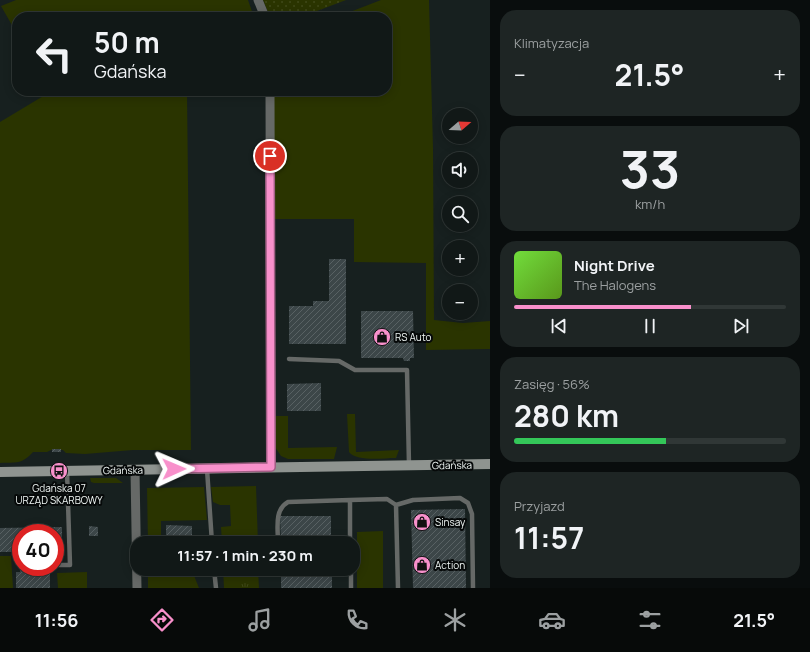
<!DOCTYPE html>
<html lang="pl">
<meta charset="utf-8">
<style>
body{margin:0;font-family:Manrope,sans-serif;background:#1e2524;color:#f1f3f6;height:100vh;display:flex;flex-direction:column;font-size:15px;white-space:nowrap}
*{box-sizing:border-box;margin:0}
p{font-size:13px;color:#9ca0a1}
.icon{flex:none;width:22px;height:22px;fill:none;stroke:currentColor;stroke-width:2;stroke-linecap:round;stroke-linejoin:round}
.map{position:relative;flex:1;overflow:hidden}
.panel{display:flex;flex-direction:column;gap:10px;padding:10px;background:#090d0d;width:320px}
.panel>*{flex:none}
.hud{position:absolute;left:12px;top:12px;width:380px;height:84px;border-radius:16px;box-shadow:0 2px 10px #0003,0 0 0 1px #303736;background:#111817;color:#f1f3f6;overflow:hidden}
.needle{width:26px;rotate:71deg}
.tools{position:absolute;left:442px;top:108px;display:grid;gap:8px}
.tools a{display:grid;place-items:center;width:36px;height:36px;border-radius:50%;background:#111817;box-shadow:0 2px 10px #0003,0 0 0 1px #303736;font-size:20px}
.speed{position:absolute;left:12px;top:524px;display:flex;gap:8px;font-size:20px;font-weight:700;text-align:center}
.speed>*{display:grid;place-content:center;width:52px;height:52px;border-radius:50%;background:#111817;box-shadow:0 2px 10px #0003,0 0 0 1px #303736;line-height:1}
.speed .limit{border:6px solid #d22;background:#fff;color:#111}
.pin{position:absolute;display:grid;place-items:center;width:34px;height:34px;color:#fff;margin:-17px;border:2px solid #fff;border-radius:50%;box-shadow:0 1px 4px #0007}
.me{position:absolute;width:44px;margin:-22px;rotate:89deg;stroke-linejoin:round;filter:drop-shadow(0 0 3px #0008)}
.turn{display:flex;align-items:center;gap:14px;height:84px;padding:0 16px;font-size:18px}
.turn .icon{width:52px;height:52px;stroke-width:2.5}
.turn b{display:block;font-size:28px;line-height:34px}
.big{font-size:30px;font-weight:700;line-height:1.1}
.panel .tile{flex:1;display:flex;flex-direction:column;justify-content:center;gap:6px;min-width:0;padding:0 14px;border-radius:16px;background:#1e2524}
.panel .dial{align-items:center;gap:0}
.dial b{font-size:52px;line-height:1}
.song{display:flex;align-items:center;gap:12px}
.cover{width:48px;height:48px;border-radius:6px;background:linear-gradient(135deg,hsl(100 70% 55%),hsl(90 70% 35%))}
.played{height:4px;border-radius:2px;background:linear-gradient(90deg,#f890cb 65%,#303736 65%)}
.keys{display:flex;justify-content:space-around;direction:ltr}
.heat{display:flex;justify-content:space-between;align-items:center;font-size:22px;direction:ltr}
.charge{height:6px;border-radius:3px;background:linear-gradient(90deg,#34c759 56%,#303736 0)}
.trip{position:absolute;left:130px;top:536px;width:230px;height:40px;border-radius:16px;background:#111817;box-shadow:0 2px 10px #0003,0 0 0 1px #303736;font-weight:700;line-height:40px;text-align:center}
.menu{display:flex;height:64px;justify-content:space-around;align-items:center;background:#070a09;color:#9ca0a1}
.menu .icon{width:28px;height:28px}
.menu .active{color:#f890cb}
.menu b{font-size:18px;color:#f1f3f6}
main{display:flex;flex:1;min-height:0}
.map>svg:first-child{display:block}
</style>
<main>
<div class="map">
<svg width="490" height="588" viewBox="0 0 490 588">
<defs>
<pattern id="park-tufts" width="24" height="20" patternUnits="userSpaceOnUse"><rect width="24" height="20" fill="#2a3400"/><path d="M3 7l-1-3M5 7V3M7 7l1-3M15 17l-1-3M17 17v-4M19 17l1-3" fill="none" stroke="#3f4819"/></pattern>
<pattern id="garden-dots" width="8" height="8" patternUnits="userSpaceOnUse"><rect width="8" height="8" fill="#2a3400"/><path d="M2 2h.1M6 6h.1" fill="none" stroke="#3f4819" stroke-width="1.8" stroke-linecap="round"/></pattern>
<pattern id="building-hatch" width="6" height="6" patternUnits="userSpaceOnUse"><rect width="6" height="6" fill="#3c4648"/><path d="M-1 1l2-2M0 6l6-6M5 7l2-2" fill="none" stroke="#586163"/></pattern>
</defs>
<rect width="100%" height="100%" fill="#17201f"/>
<path fill="#2a3400" d="M 16,0 L 248,0 L 254,17 L 17,17 L 17,34 L 1,6 Z
M 381,0 L 429,0 L 433,148 L 434,320 L 463,323 L 490,321 L 490,349 L 426,350 L 426,263 L 354,262 L 354,219 L 274,219 L 272,91 L 387,91 L 387,17 L 337,17 Z
M 49,91 L 187,91 L 191,450 L 133,450 L 85,454 L 66,453 L 63,450 L 51,450 L 47,452 L 33,452 C 21,465 17,462 0,463 L 0,122 L 50,92 Z
M 347,414 L 355,414 L 356,452 L 399,450 L 396,458 C 383,458 357,462 349,452 Z
M 275,416 L 288,416 L 288,448 L 337,447 L 334,459 L 288,459 L 281,456 L 275,447 Z
M 90,478 L 116,478 L 123,483 L 94,483 L 91,482 Z
M 256,486 L 258,543 L 222,543 L 221,527 L 231,526 L 230,505 L 220,505 L 213,502 L 211,487 Z
M 204,487 L 207,520 L 161,521 L 161,543 L 148,543 L 147,488 Z
M 383,531 L 383,588 L 357,588 L 357,532 Z
M 0,556 L 11,556 L 13,588 L 0,588 Z
M 148,569 L 162,569 L 162,574 L 193,573 L 199,588 L 148,588 Z
M 223,569 L 258,569 L 259,588 L 224,588 Z
M 87,572 L 87,588 L 58,588 L 57,573 Z"/>
<path fill="url(#park-tufts)" d="M 231,569 L 257,569 L 257,588 L 231,588 Z"/>
<path fill="url(#garden-dots)" d="M 263,0 L 346,0 L 301,17 L 270,17 Z"/>
<path fill="url(#building-hatch)" d="M 329,259 L 346,259 L 346,344 L 289,344 L 289,306 L 313,306 L 313,301 L 329,301 Z
M 361,311 L 413,311 L 414,358 L 410,358 L 410,361 L 404,361 L 403,358 L 361,358 Z
M 321,383 L 321,411 L 287,411 L 287,384 Z
M 52,449 L 61,449 L 61,452 L 52,452 Z
M 465,509 L 466,588 L 413,588 L 411,510 Z
M 280,516 L 331,516 L 331,543 L 281,543 Z
M 166,525 L 192,526 L 192,543 L 166,543 Z
M 89,526 L 98,527 L 98,536 L 89,536 Z
M 62,527 L 62,551 L 55,551 L 55,533 L 21,533 L 21,567 L 32,567 L 32,572 L 50,571 L 50,588 L 16,588 L 16,572 L 20,572 L 19,552 L 0,552 L 0,528 Z
M 281,569 L 332,569 L 332,588 L 281,588 Z"/>
<g fill="none" stroke-linecap="round" stroke-linejoin="round">
<path stroke="#666967" stroke-width="4.5" d="M 289,359 L 339,361 L 355,370 L 407,370 L 409,465
M 207,469 L 212,543
M 396,505 L 413,500 L 460,498 L 468,503 L 472,514 L 473,588
M 278,543 C 278,528 274,510 288,502 L 350,500
M 350,543 L 350,500 L 387,499 L 396,505 L 398,588
M 56,565 L 70,565 L 67,471
M 214,569 L 216,588
M 351,569 L 351,588"/>
<path stroke="#666967" stroke-width="9" d="M 258,0 L 265,17
M 270,91 L 271,467
M 135,470 L 137,588"/>
<path stroke="#8f9490" stroke-width="10" d="M 0,472 L 490,464"/>
</g>
<g fill="none" stroke-linecap="round" stroke-linejoin="round">
<defs>
<path id="route" d="M 174,469 L 271,467 L 270,156"/>
</defs>
<use href="#route" stroke="#a15e84" stroke-width="10"/>
<use href="#route" stroke="#f890cb" stroke-width="7"/>
</g>
<defs>
<symbol id="shop-disc" viewBox="-11 -11 22 22"><circle r="9.5" fill="#f890cb" stroke="#060909"/><path d="M-5-2.5h2.3a2.7 3.5 0 0 1 5.4 0H5L5.5 6h-11ZM-1.5-2.5h3a1.5 2.3 0 0 0-3 0Z" fill="#111"/></symbol>
<symbol id="bus-disc" viewBox="-11 -11 22 22"><circle r="9.5" fill="#f890cb" stroke="#060909"/><path d="M-5-6H5V4H4V6H2V4H-2V6H-4V4H-5ZM-3.5-4V0h7V-4ZM-3.5 1.2v1.5H-2V1.2ZM2 1.2v1.5H3.5V1.2Z" fill="#111"/></symbol>
</defs>
<g fill-rule="evenodd">
<use href="#shop-disc" x="372" y="327" width="20" height="20"/>
<use href="#bus-disc" x="49" y="461" width="20" height="20"/>
<use href="#shop-disc" x="412" y="512" width="20" height="20"/>
<use href="#shop-disc" x="412" y="555" width="20" height="20"/>
</g>
<g text-anchor="middle" dominant-baseline="central" stroke-width="4" stroke-linejoin="round" paint-order="stroke">
<g font-size="10" fill="#f0f7f5" stroke="#060909" text-anchor="start">
<text x="395" y="337">RS Auto</text>
<text x="59" y="488" text-anchor="middle">Gdańska 07<tspan x="59" dy="12">URZĄD SKARBOWY</tspan></text>
<text x="435" y="522">Sinsay</text>
<text x="435" y="565">Action</text>
</g>
<g font-size="10" fill="#f0f7f5" stroke="#060909">
<text transform="translate(452 465) rotate(-1)">Gdańska</text>
<text transform="translate(123 470) rotate(-1)">Gdańska</text>
</g>
</g>
</svg>
<div class="tools">
<a><svg class="needle" viewBox="-14 -14 28 28"><path d="M0-13l5 13h-10z" fill="#e53935"/><path d="M0 13l5-13h-10z" fill="#9ca0a1"/></svg></a>
<a><svg class="icon" aria-label="sound" viewBox="0 0 24 24"><path d="M4 9h4l5-4v14l-5-4H4zM17 9q2 3 0 6"/></svg></a>
<a><svg class="icon" aria-label="search" viewBox="0 0 24 24"><circle cx="10" cy="10" r="6"/><path d="M15 15l6 6"/></svg></a>
<a>+</a>
<a>−</a>
</div>
<div class="speed"><div class="limit">40</div></div>
<div class="pin" style="left:270px;top:156px;background:#d93025"><svg class="icon" aria-label="arrive" viewBox="0 0 24 24"><path d="M6 21V4h12l-3 4 3 4H6"/></svg></div>
<svg class="me" style="left:174px;top:469px" viewBox="-20 -20 40 40"><path d="M0-17L14 15 0 8-14 15z" fill="#f890cb" stroke="#fff" stroke-width="4"/></svg>
<div class="trip">11:57 · 1 min · 230 m</div>
<div class="hud">
<div class="turn"><svg class="icon" aria-label="left" viewBox="0 0 24 24"><path d="M17 20v-9H6M10 6l-5 5 5 5"/></svg><div><b>50 m</b>Gdańska</div></div>
</div>
</div>
<section class="panel">
<div class="tile"><p>Klimatyzacja</p>
<div class="heat"><a>−</a><b class="big">21.5°</b><a>+</a></div>
</div>
<div class="tile dial"><b>33</b><p>km/h</p></div>
<div class="tile">
<div class="song"><i class="cover"></i><div><b>Night Drive</b><p>The Halogens</p></div></div>
<div class="played"></div>
<div class="keys"><svg class="icon" aria-label="previous" viewBox="0 0 24 24"><path d="M18 5L8 12l10 7zM5 5v14"/></svg><svg class="icon" aria-label="pause" viewBox="0 0 24 24"><path d="M8 5v14M16 5v14"/></svg><svg class="icon" aria-label="next" viewBox="0 0 24 24"><path d="M6 5l10 7-10 7zM19 5v14"/></svg></div>
</div>
<div class="tile"><p>Zasięg · 56%</p><b class="big">280 km</b><div class="charge"></div></div>
<div class="tile"><p>Przyjazd</p><b class="big">11:57</b></div>
</section>
</main>
<nav class="menu">
<b>11:56</b>
<svg class="icon active" aria-label="directions" viewBox="0 0 24 24"><path d="M12 3l9 9-9 9-9-9zM9 14v-3h6M13 9l2 2-2 2"/></svg>
<svg class="icon" aria-label="music" viewBox="0 0 24 24"><path d="M9 18V5l10-2v13"/><circle cx="6" cy="18" r="3"/><circle cx="16" cy="16" r="3"/></svg>
<svg class="icon" aria-label="phone" viewBox="0 0 24 24"><path d="M5 4h4l2 5-3 2q2 4 5 5l2-3 5 2v4C11 20 4 13 5 4z"/></svg>
<svg class="icon" aria-label="climate" viewBox="0 0 24 24"><path d="M12 3v18M4 7l16 10M4 17L20 7"/></svg>
<svg class="icon" aria-label="car" viewBox="0 0 24 24"><path d="M5 17H2v-5l4-1 3-4h7l3 4 3 1v5h-3M9 17h6M6 11h13"/><circle cx="7" cy="17" r="2"/><circle cx="17" cy="17" r="2"/></svg>
<svg class="icon" aria-label="filters" viewBox="0 0 24 24"><path d="M4 7h16M4 17h16"/><circle cx="9" cy="7" r="2"/><circle cx="15" cy="17" r="2"/></svg>
<b>21.5°</b>
</nav>
